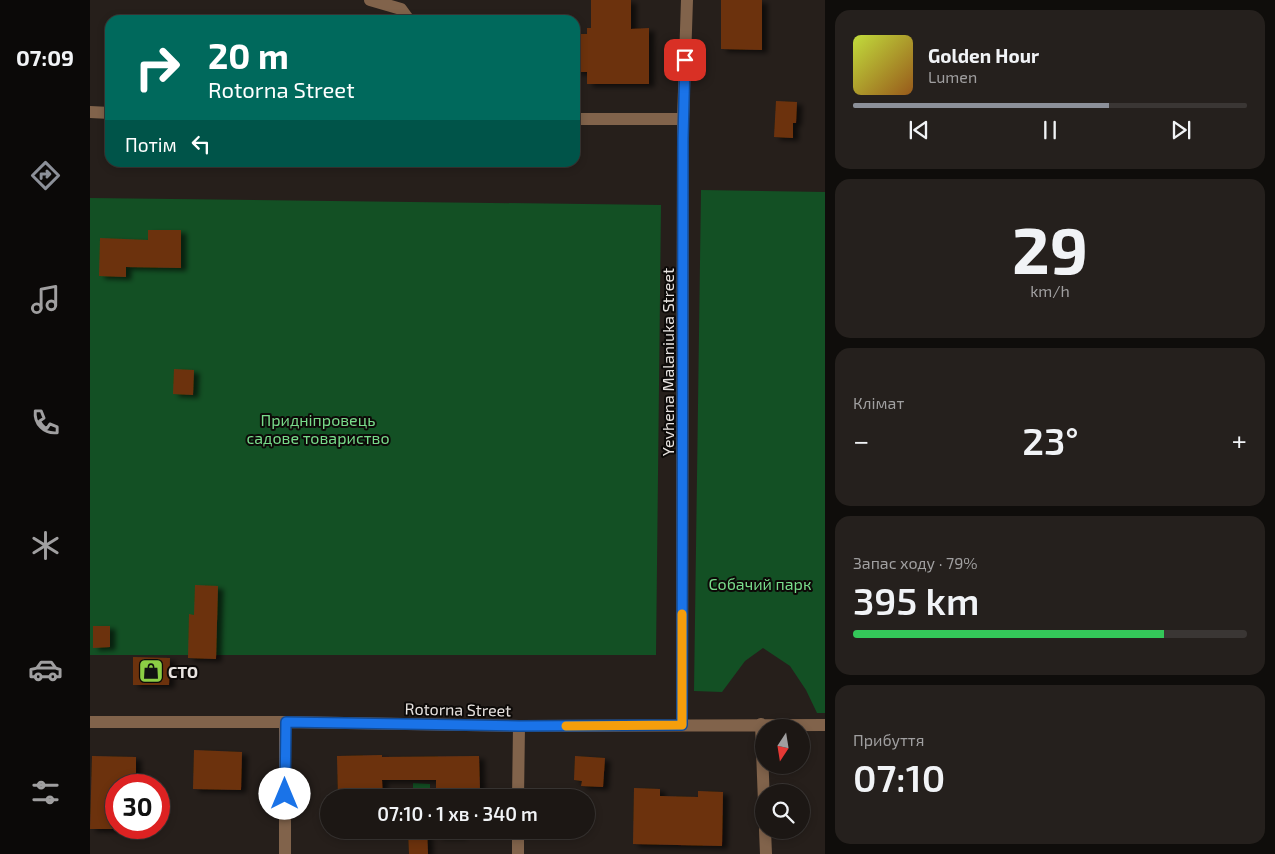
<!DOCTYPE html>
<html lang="uk">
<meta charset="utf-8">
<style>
body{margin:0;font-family:"Exo 2",sans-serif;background:#25201d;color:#f1f3f6;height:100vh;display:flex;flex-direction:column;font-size:19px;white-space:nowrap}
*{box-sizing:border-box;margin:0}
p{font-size:16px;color:#a09fa0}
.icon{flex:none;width:28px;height:28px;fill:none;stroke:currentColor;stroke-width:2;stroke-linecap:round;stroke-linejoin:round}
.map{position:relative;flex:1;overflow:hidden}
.details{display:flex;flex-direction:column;gap:10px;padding:10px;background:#0f0d0b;width:450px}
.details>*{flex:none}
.hud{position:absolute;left:15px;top:15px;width:475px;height:152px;border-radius:15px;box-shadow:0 2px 8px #0003,0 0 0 1px #3a3634;background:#00695c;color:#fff;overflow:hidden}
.needle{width:32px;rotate:192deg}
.buttons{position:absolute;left:665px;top:719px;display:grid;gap:10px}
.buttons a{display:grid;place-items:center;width:55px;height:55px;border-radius:50%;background:#1c1714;box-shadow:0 2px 8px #0003,0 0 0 1px #3a3634;font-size:25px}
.speed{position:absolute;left:15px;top:774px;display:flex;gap:10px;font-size:25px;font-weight:700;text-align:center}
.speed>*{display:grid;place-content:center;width:65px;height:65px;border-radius:50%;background:#1c1714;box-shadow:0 2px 8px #0003,0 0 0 1px #3a3634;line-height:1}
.speed .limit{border:8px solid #d22;background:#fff;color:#111}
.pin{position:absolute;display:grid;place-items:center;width:42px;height:42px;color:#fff;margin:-21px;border-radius:10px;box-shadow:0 2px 8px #0006}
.me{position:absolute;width:55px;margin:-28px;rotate:0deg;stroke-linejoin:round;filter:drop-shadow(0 0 4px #0008)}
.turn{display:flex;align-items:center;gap:18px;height:105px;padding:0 20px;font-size:22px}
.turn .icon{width:65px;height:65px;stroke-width:2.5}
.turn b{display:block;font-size:35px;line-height:42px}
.then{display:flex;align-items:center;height:48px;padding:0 20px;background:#0003;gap:10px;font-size:19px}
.big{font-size:38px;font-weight:600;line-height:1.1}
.details .widget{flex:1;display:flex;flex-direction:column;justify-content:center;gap:8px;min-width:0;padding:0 18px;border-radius:15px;background:#25201d}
.details .dial{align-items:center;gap:0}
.dial b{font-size:65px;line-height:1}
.song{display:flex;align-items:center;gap:15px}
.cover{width:60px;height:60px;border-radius:8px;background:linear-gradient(135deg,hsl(70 70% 55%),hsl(30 70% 35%))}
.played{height:5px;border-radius:2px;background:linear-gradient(90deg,#8c9099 65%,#3a3634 65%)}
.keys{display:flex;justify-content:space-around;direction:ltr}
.heat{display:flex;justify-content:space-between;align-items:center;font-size:28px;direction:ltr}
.charge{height:8px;border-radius:4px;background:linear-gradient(90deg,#34c759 79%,#3a3634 0)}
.trip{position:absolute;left:230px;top:789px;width:275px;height:50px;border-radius:25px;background:#1c1714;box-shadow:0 2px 8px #0003,0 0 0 1px #3a3634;font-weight:600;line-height:50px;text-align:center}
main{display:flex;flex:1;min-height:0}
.tab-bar{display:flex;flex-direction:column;width:90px;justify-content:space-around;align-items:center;background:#0b0908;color:#a09fa0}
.tab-bar .icon{width:35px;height:35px}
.tab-bar .on{color:#8c9099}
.tab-bar b{font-size:22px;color:#f1f3f6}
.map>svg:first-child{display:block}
</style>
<main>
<nav class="tab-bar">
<b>07:09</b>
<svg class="icon on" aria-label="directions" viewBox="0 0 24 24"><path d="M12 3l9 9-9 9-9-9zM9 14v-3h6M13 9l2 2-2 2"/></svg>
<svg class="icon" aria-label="music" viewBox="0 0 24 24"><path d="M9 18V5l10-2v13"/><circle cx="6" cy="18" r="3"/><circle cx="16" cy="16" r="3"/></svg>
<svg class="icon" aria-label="phone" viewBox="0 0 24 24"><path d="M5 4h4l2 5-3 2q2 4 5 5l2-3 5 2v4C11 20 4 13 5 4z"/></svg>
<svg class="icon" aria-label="climate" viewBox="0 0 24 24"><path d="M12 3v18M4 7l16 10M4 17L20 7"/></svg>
<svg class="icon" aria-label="car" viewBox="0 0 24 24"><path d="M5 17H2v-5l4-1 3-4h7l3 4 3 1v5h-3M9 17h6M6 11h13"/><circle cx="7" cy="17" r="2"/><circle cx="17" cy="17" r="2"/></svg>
<svg class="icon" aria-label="filters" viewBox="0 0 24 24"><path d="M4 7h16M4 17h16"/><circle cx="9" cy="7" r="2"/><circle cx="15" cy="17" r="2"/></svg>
</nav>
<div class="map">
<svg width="735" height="854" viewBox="0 0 735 854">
<defs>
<filter id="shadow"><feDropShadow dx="5.5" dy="3" stdDeviation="2.5" flood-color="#0009"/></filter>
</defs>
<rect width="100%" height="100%" fill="#261f1b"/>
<path fill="#135024" d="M 611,190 L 735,192 L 735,713 L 727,713 L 716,690 L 700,666 L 673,648 L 655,661 L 632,692 L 604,691 Z
M 0,198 L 571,205 L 566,655 L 0,655 Z
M 323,783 L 340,784 L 340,797 L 323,797 Z"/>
<path fill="#6c330c" filter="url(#shadow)" d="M 501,0 L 541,0 L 541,29 L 559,28 L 559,84 L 497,84 L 497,72 L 485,72 L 485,34 L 497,34 L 497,28 L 501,28 Z
M 631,0 L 672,0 L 672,50 L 631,49 Z
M 686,101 L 707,102 L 706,123 L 703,123 L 703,138 L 684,137 Z
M 58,230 L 91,230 L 91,268 L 36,267 L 36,277 L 9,276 L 10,238 L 58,240 Z
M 84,369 L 104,370 L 103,395 L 83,394 Z
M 105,585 L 128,586 L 126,659 L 98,658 L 99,614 L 104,615 Z
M 3,626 L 20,626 L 20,647 L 3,648 Z
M 43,657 L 80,658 L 79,685 L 43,685 Z
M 104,750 L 152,752 L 151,790 L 103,789 Z
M 292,755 L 292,757 L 389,756 L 390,792 L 371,793 L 371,798 L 346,798 L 346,780 L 292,780 L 293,798 L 248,798 L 247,756 Z
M 2,756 L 46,757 L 46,785 L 26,785 L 26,829 L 0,829 Z
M 485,756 L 515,758 L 513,787 L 491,786 L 492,781 L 484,780 Z
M 544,788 L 570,789 L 570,796 L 608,797 L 608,791 L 633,792 L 632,846 L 543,844 Z
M 318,830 L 337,830 L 338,854 L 319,854 Z
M 347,830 L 372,830 L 372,836 L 347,836 Z"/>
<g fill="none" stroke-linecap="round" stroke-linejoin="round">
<path stroke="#81634b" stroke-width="12" d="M 280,0 L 311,9 L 319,20
M 0,112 L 20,113
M 485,119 L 593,119
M 0,722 L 195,722 L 429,726 L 735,725
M 671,724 L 674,803
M 592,725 L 593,119 L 597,0
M 428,798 L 429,726
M 675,830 L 676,854
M 195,854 L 195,722
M 428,854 L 428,830"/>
</g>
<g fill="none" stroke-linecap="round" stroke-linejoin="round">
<defs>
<path id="route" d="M 195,794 L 196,722 L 429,726 L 592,725 L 593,139 L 595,60"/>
</defs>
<use href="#route" stroke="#114b97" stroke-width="12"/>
<use href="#route" stroke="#1a73e8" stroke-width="9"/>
<path stroke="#f59e0b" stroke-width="9" d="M 476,726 L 592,725 L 592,614"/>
</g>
<defs>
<symbol id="shop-square" viewBox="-11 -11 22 22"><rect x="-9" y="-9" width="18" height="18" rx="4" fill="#8cce45" stroke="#0d0a08"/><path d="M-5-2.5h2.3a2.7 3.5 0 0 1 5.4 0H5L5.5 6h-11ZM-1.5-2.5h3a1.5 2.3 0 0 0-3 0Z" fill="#111"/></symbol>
</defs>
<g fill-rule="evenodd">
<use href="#shop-square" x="47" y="657" width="28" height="28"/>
</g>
<g text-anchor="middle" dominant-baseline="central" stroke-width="4" stroke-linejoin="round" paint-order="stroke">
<g font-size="16" fill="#e8e3e0" stroke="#0d0a08">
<text transform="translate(577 362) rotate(-90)">Yevhena Malaniuka Street</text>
<text transform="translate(368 709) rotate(1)">Rotorna Street</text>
</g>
<g font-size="16" fill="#79dc8b" stroke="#0d0a08">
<text x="228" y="419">Придніпровець<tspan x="228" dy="18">садове товариство</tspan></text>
<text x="670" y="583">Собачий парк</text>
</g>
<g font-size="16" font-weight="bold" fill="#e8e3e0" stroke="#0d0a08" text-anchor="start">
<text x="78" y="671">СТО</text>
</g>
</g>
</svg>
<div class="buttons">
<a><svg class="needle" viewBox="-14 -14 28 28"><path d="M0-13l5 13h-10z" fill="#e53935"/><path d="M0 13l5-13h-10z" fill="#a09fa0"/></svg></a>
<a><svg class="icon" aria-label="search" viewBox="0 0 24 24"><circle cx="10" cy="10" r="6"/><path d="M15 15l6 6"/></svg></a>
</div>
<div class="speed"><div class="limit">30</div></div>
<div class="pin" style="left:595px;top:60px;background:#d93025"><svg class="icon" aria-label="arrive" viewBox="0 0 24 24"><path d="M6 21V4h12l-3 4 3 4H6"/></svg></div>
<svg class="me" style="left:195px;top:794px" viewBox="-20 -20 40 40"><circle r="19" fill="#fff"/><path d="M0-13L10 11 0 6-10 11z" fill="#1a73e8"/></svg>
<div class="trip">07:10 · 1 хв · 340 m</div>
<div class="hud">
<div class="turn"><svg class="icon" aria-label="right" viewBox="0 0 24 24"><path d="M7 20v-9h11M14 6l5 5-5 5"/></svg><div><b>20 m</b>Rotorna Street</div></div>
<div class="then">Потім<svg class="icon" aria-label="left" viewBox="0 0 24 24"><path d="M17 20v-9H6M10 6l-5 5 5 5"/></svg></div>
</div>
</div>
<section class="details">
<div class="widget">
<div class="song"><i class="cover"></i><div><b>Golden Hour</b><p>Lumen</p></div></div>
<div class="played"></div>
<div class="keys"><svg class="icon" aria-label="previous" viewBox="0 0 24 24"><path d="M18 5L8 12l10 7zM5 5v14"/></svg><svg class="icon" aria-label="pause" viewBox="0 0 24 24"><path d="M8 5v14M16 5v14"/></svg><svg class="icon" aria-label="next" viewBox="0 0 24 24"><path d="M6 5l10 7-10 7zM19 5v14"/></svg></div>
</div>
<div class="widget dial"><b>29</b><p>km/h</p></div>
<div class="widget"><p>Клімат</p>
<div class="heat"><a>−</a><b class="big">23°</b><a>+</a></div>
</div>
<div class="widget"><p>Запас ходу · 79%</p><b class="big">395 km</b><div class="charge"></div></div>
<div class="widget"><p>Прибуття</p><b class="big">07:10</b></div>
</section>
</main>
